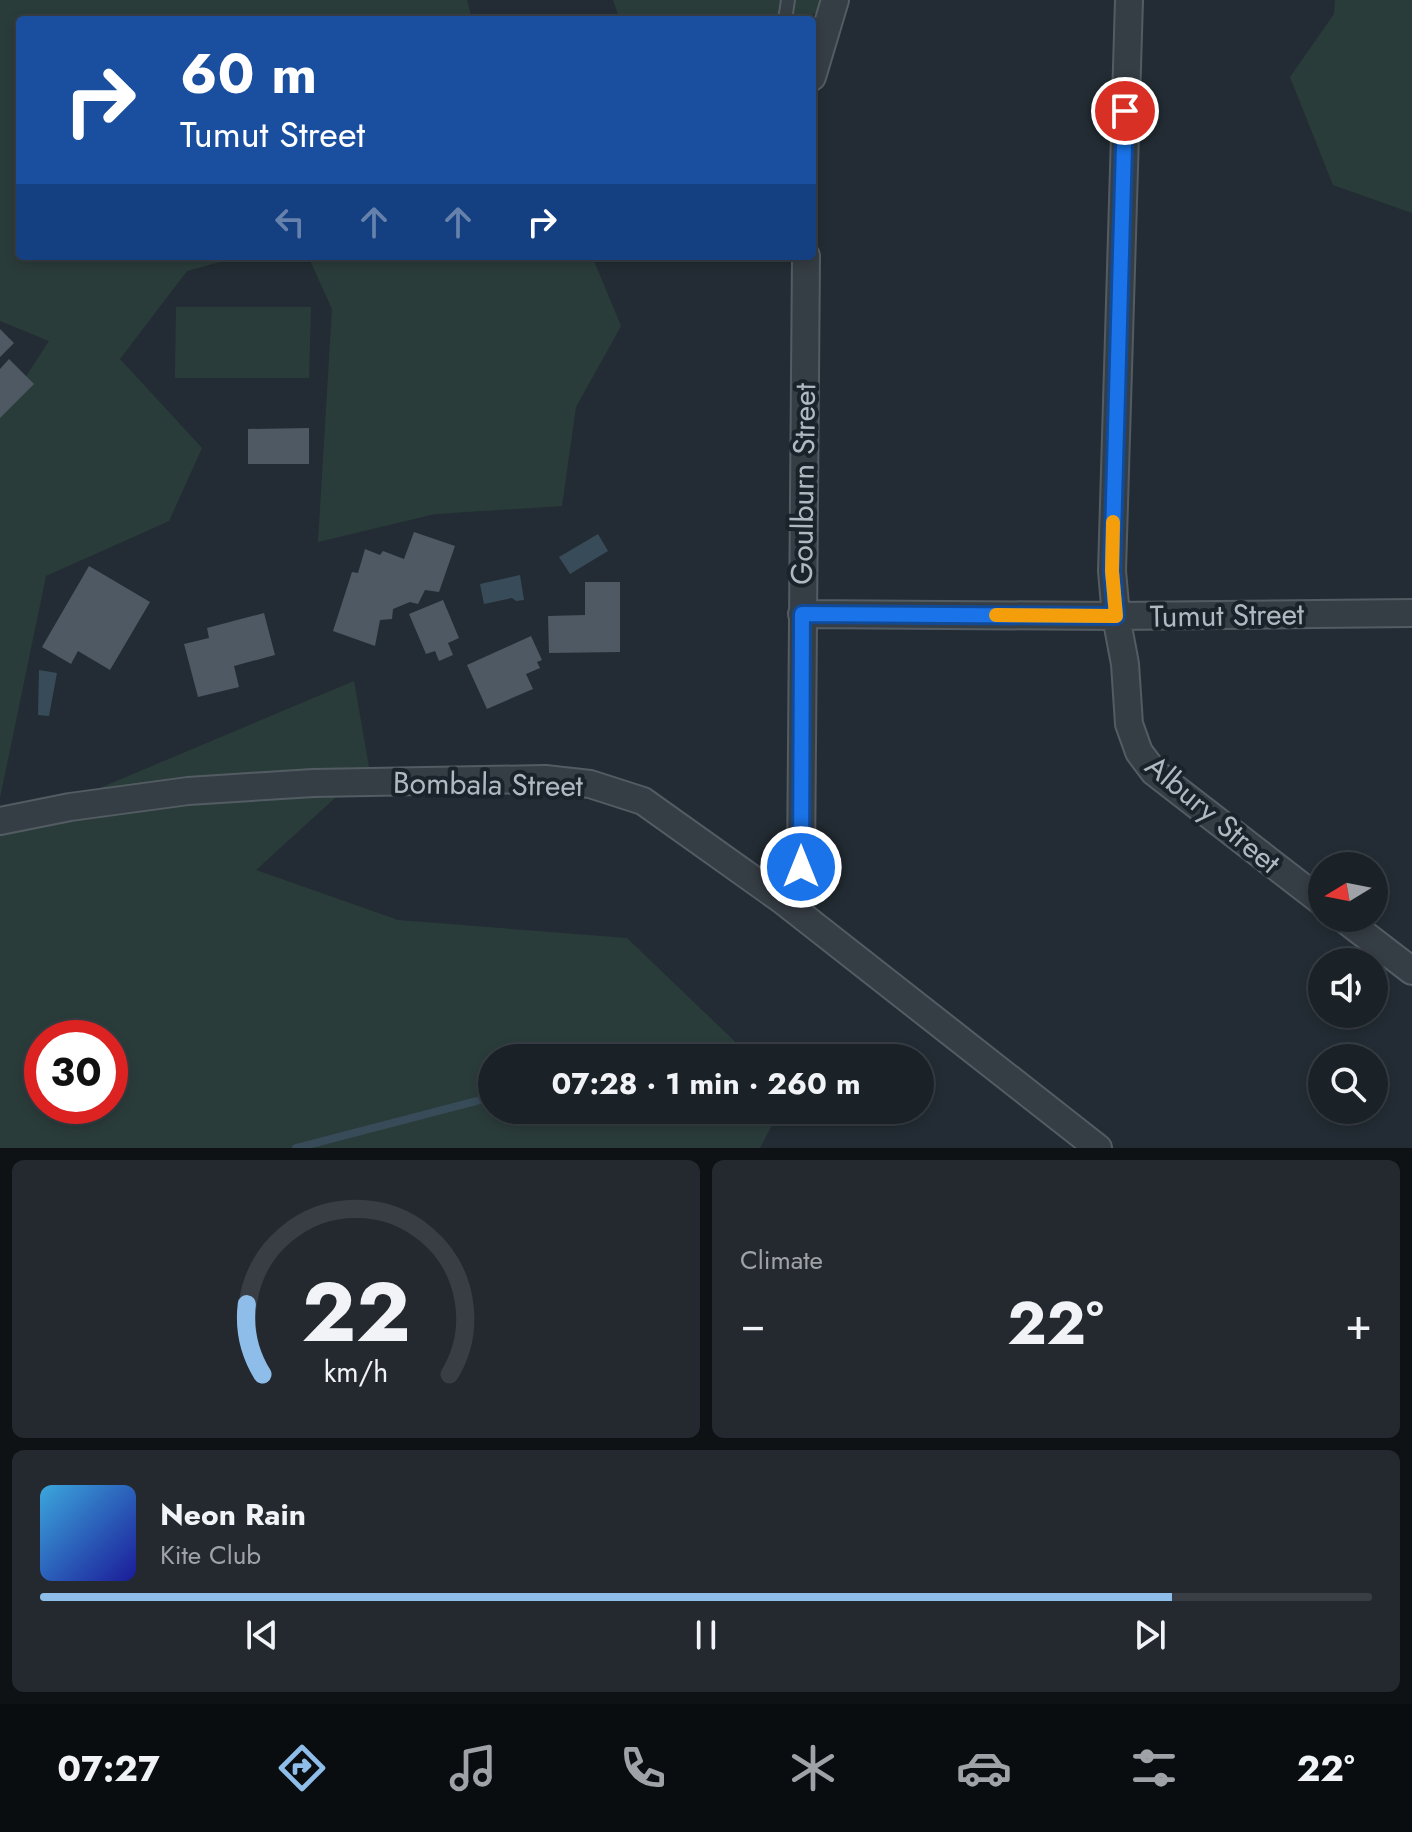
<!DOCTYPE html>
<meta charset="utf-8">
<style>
body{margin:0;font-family:Jost,sans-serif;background:#23292f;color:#f1f3f6;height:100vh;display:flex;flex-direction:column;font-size:30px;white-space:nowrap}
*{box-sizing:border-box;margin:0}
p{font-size:26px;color:#9fa3a7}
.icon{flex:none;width:44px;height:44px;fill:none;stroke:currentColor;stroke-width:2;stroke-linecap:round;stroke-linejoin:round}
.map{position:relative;height:1148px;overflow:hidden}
.sheet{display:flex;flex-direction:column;gap:12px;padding:12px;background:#0e1215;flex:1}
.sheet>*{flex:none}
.hud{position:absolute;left:16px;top:16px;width:800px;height:244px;border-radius:8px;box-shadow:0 4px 12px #0003,0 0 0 2px #383e44;background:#1a4fa0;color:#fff;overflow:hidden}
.needle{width:52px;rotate:260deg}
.controls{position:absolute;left:1308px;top:852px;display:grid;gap:16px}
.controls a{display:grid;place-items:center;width:80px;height:80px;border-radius:50%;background:#1a2127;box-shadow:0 4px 12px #0003,0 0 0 2px #383e44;font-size:40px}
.speed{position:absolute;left:24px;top:1020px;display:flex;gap:16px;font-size:40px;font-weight:700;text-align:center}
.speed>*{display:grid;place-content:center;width:104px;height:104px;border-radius:50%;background:#1a2127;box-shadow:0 4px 12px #0003,0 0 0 2px #383e44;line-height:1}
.speed .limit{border:12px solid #d22;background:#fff;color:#111}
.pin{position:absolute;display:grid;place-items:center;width:68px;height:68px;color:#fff;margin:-34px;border:4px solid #fff;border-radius:50%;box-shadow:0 2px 8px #0007}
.me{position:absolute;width:88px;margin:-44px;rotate:0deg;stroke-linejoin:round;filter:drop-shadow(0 0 6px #0008)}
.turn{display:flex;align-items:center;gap:28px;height:168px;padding:0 32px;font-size:36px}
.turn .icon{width:104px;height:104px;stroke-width:2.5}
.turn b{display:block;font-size:56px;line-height:68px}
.lanes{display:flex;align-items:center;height:76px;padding:0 32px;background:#0003;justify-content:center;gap:40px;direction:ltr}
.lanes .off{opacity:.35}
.big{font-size:60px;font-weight:700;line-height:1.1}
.sheet .tile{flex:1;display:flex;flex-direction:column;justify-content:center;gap:12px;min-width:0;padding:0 28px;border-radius:12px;background:#23292f}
.sheet .dial{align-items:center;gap:0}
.dial svg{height:208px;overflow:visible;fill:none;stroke:#383e44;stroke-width:7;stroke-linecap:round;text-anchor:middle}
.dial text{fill:#f1f3f6;stroke:none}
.song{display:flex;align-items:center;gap:24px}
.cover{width:96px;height:96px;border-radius:12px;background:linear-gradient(135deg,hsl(200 70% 55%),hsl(240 70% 35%))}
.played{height:8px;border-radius:4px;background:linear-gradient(90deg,#8ebde9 85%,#383e44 85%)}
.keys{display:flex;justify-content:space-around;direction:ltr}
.heat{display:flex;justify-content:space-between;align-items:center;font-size:44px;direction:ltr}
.sheet .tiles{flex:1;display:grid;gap:12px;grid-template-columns:1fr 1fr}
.tile:last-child{grid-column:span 2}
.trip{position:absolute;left:478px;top:1044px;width:456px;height:80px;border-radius:40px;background:#1a2127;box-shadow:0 4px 12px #0003,0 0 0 2px #383e44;font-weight:700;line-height:80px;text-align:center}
.dock{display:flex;height:128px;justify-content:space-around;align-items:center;background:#0a0d10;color:#9fa3a7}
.dock .icon{width:56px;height:56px}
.dock .on{color:#8ebde9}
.dock b{font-size:36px;color:#f1f3f6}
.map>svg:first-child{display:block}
</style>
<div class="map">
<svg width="1412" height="1148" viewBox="0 0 1412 1148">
<rect width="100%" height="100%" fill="#232c34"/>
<path fill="#2a3c3a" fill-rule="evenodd" d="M 0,0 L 467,0 L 472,20 L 20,20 L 20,256 L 242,256 L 187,271 L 120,359 L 202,448 L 169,521 L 46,576 L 0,798 L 0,417 L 49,341 L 0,321 Z
M 613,0 L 820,0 L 817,12 L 803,20 L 620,20 Z
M 1335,0 L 1412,0 L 1412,213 L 1333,185 L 1290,77 L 1334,14 Z
M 308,256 L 592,256 L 621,326 L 576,407 L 562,506 L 435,514 L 318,542 L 332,309 Z
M 176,307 L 311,307 L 309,378 L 175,378 Z
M 354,681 L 369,767 L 256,870 L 398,920 L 627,938 L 752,1058 L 492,1058 L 492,1110 L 780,1110 L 760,1148 L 0,1148 L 0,830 ZM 42,1038 L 110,1038 L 110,1106 L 42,1106 Z"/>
<path fill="#384b59" d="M 598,534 L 608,551 L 570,574 L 559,557 Z
M 520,575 L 524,600 L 516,601 L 512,598 L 484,604 L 480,584 Z
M 39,670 L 57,673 L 49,716 L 38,715 Z"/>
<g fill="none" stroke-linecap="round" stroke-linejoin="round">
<path stroke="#384b59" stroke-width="8" d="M 296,1148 L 492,1097"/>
</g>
<path fill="#4e5963" d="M 0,329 L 14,343 L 0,357 Z
M 9,359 L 34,384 L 0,418 L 0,369 Z
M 309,428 L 309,464 L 248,464 L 248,429 Z
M 414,532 L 455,546 L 439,592 L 425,590 L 418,604 L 410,602 L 393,609 L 392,619 L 380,620 L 375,646 L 333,631 L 352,572 L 358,573 L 365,549 L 380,555 L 383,551 L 404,559 Z
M 89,566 L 150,602 L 110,670 L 78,651 L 71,664 L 42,647 Z
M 585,582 L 620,582 L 620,652 L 549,653 L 548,616 L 585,615 Z
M 443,600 L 459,638 L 448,643 L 453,655 L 439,661 L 435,651 L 426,654 L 409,614 Z
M 264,613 L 275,655 L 234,666 L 239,687 L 198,697 L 184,644 L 209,638 L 207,628 Z
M 531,636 L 542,660 L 537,662 L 540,668 L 526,674 L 533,689 L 487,709 L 467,665 Z"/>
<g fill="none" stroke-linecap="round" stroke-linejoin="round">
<defs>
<path id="service" d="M 785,20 L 788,0"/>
<path id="minor" d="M 1129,0 L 1112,571 L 1116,616 L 1125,664 L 1129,724 L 1139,752 L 1154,772 L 1322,902
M 812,77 L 835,0
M 802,614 L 1116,616 L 1412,613
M 0,821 L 70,807 L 188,791 L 313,783 L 545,779 L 590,784 L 643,801 L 782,900 L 1098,1148
M 782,900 L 801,867 L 806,256
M 1343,918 L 1412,971"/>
</defs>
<use href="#service" stroke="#535c63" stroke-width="16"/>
<use href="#minor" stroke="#535c63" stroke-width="30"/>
<use href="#service" stroke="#363e45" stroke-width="12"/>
<use href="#minor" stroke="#363e45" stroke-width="26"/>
</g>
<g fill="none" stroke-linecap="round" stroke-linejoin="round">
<defs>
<path id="route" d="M 801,867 L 802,614 L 1116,616 L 1112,571 L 1125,111"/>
</defs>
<use href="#route" stroke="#114b97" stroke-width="20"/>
<use href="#route" stroke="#1a73e8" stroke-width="14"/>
<path stroke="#f59e0b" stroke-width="14" d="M 996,615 L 1116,616 L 1112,571 L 1113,522"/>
</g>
<g text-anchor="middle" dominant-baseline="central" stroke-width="8" stroke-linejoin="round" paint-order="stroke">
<g font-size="30" fill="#b0b9c2" stroke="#1b232a">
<text transform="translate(803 484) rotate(-89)">Goulburn Street</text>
<text transform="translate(1227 615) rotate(-1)">Tumut Street</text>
<text transform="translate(488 784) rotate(1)">Bombala Street</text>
<text transform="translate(1213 814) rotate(40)">Albury Street</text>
</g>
</g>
</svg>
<div class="controls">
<a><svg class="needle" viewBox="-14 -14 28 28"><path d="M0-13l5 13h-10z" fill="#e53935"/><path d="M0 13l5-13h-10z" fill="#9fa3a7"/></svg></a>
<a><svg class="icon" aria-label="sound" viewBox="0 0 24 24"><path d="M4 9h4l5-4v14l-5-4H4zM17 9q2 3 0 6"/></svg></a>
<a><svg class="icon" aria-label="search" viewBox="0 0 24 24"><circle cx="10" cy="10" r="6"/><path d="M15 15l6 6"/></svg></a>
</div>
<div class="speed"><div class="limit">30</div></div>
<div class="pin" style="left:1125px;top:111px;background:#d93025"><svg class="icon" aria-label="arrive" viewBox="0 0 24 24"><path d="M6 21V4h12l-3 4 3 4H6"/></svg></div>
<svg class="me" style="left:801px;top:867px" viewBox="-20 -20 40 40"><circle r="17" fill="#1a73e8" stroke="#fff" stroke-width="3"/><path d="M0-11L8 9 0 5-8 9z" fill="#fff"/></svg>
<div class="trip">07:28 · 1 min · 260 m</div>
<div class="hud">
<div class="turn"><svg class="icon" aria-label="right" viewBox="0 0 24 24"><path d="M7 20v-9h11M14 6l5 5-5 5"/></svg><div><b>60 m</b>Tumut Street</div></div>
<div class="lanes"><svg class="icon off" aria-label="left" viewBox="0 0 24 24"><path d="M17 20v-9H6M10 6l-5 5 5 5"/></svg><svg class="icon off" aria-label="ahead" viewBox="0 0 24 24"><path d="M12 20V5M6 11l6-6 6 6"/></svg><svg class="icon off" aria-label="ahead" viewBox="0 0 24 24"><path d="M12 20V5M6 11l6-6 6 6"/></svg><svg class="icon" aria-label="right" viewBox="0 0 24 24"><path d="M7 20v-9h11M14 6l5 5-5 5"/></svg></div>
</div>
</div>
<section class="sheet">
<div class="tiles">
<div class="tile dial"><svg viewBox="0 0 100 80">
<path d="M14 69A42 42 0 1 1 86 69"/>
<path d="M14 69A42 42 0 0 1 8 42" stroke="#8ebde9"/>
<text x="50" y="56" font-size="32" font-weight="700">22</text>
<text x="50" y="72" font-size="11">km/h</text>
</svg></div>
<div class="tile"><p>Climate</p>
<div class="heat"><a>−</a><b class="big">22°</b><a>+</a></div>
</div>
<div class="tile">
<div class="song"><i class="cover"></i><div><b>Neon Rain</b><p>Kite Club</p></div></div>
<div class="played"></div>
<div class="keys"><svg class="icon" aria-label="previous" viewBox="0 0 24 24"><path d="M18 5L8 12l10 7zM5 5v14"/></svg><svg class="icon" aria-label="pause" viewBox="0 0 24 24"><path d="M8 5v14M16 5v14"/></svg><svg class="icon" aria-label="next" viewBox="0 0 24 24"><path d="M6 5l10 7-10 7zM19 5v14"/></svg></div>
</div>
</div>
</section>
<nav class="dock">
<b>07:27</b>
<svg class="icon on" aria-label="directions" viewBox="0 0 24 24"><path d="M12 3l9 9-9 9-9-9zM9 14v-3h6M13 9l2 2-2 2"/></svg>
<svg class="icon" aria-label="music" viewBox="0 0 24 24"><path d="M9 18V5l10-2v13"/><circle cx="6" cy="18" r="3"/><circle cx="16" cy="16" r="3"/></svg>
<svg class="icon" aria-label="phone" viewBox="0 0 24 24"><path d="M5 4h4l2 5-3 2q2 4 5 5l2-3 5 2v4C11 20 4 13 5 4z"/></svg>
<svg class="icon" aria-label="climate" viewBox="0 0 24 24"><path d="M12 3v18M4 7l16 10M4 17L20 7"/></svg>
<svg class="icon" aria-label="car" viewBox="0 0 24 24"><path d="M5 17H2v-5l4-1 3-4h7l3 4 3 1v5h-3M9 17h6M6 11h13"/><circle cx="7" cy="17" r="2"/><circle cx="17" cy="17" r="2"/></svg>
<svg class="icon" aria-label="filters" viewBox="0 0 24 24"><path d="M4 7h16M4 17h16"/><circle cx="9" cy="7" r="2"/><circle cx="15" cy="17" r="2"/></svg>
<b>22°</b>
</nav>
